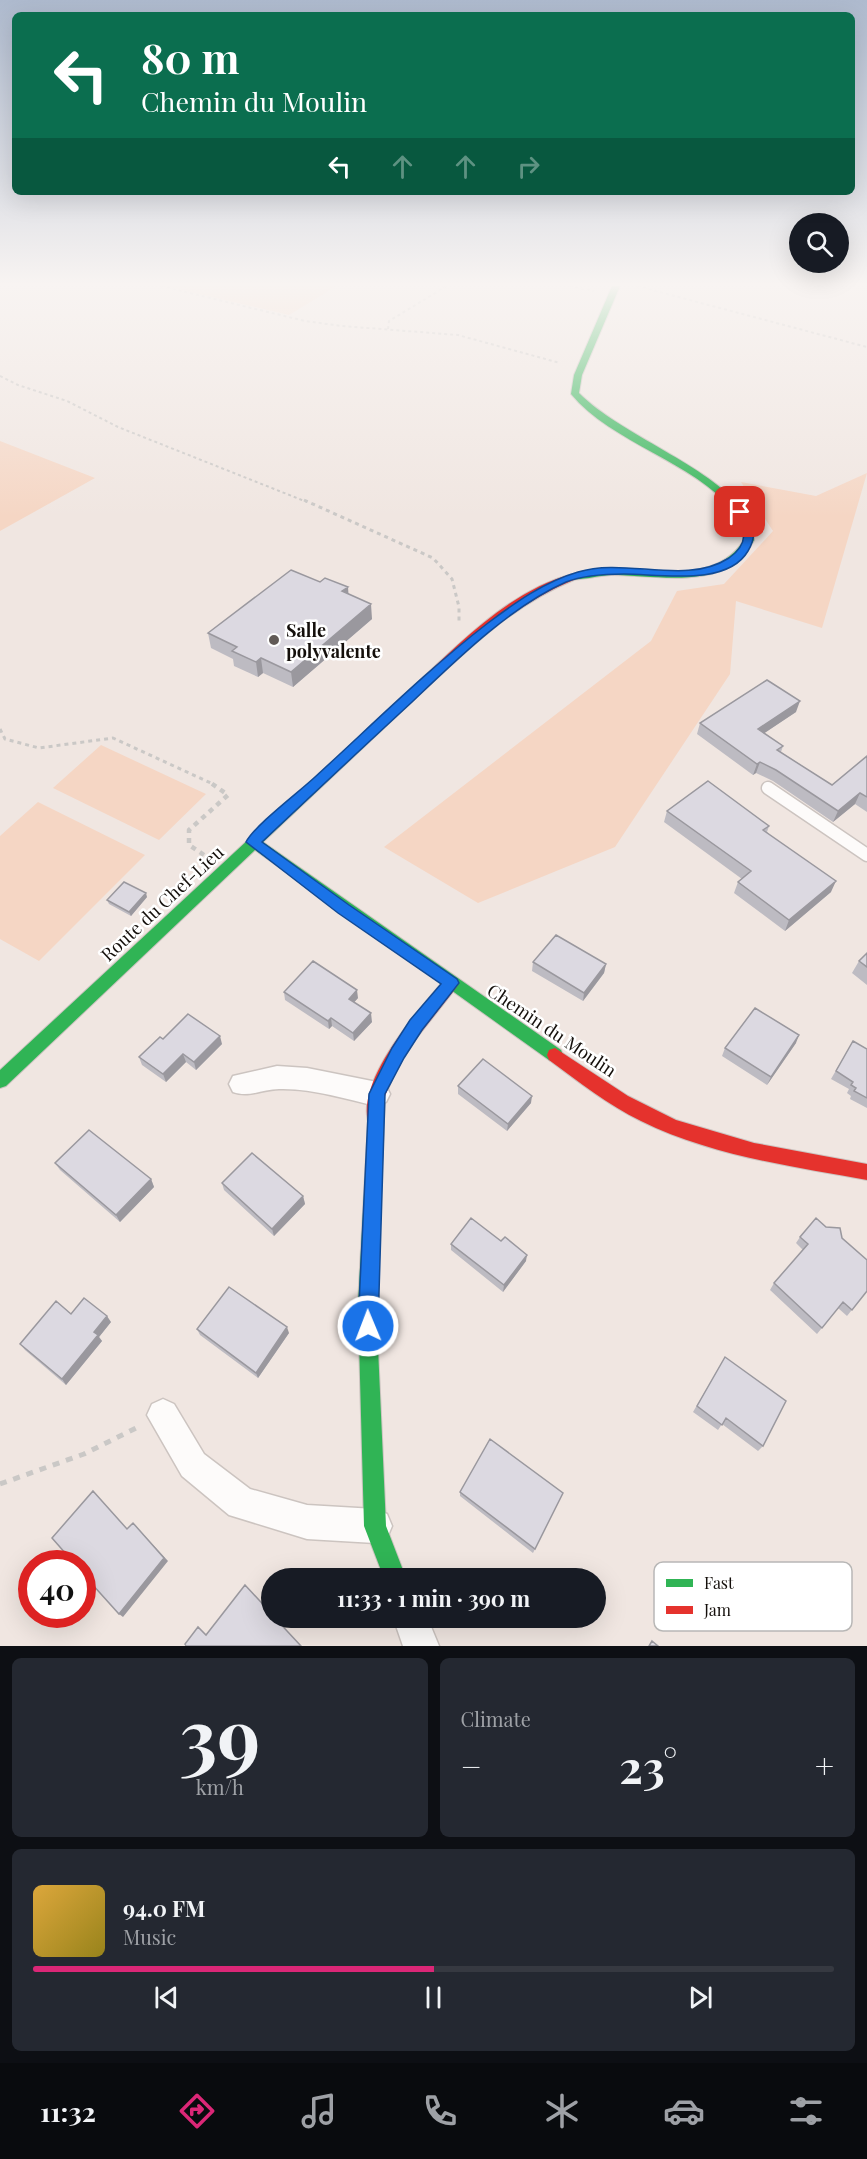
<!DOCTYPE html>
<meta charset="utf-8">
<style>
body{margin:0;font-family:"Playfair Display",serif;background:#242831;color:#f1f3f6;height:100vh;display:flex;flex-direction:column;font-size:22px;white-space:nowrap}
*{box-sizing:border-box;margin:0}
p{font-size:20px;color:#9ea1a6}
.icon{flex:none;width:33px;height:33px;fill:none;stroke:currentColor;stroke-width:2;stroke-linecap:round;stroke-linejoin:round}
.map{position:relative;height:1646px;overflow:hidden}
.details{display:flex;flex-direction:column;gap:12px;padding:12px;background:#0d0f14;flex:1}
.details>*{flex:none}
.top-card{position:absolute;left:12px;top:12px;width:843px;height:183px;border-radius:9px;box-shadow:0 6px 24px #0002;background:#0b6e4f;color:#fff;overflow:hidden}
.tools{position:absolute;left:789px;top:213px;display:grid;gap:12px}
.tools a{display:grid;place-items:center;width:60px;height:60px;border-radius:50%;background:#171b24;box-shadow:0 6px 24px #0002;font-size:30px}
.speed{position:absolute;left:18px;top:1550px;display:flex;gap:12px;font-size:30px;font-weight:700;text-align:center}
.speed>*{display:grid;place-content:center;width:78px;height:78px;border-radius:50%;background:#171b24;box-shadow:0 6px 24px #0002;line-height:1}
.speed .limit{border:9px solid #d22;background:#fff;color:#111}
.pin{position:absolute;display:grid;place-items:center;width:51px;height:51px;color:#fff;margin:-26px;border-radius:12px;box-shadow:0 3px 9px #0006}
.me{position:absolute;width:66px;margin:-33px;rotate:359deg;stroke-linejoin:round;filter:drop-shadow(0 0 4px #0008)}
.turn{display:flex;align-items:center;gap:21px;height:126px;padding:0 30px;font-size:27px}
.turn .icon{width:78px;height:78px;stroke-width:2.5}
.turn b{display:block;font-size:42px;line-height:51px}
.lanes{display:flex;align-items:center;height:57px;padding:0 30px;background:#0003;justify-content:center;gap:30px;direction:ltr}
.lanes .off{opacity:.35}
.big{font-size:45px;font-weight:700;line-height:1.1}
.details .tile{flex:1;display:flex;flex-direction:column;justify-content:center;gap:9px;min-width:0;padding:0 21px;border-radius:9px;background:#242831}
.details .dial{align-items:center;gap:0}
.dial b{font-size:78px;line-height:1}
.song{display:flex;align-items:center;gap:18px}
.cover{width:72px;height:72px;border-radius:9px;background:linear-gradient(135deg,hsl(40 70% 55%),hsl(50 70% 35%))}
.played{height:6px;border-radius:3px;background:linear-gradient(90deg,#db2777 50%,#363941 50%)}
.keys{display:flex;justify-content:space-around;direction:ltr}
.heat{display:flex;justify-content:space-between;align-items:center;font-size:33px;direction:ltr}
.details .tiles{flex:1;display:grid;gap:12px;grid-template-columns:1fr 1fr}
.tile:last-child{grid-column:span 2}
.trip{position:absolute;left:261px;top:1568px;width:345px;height:60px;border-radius:30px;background:#171b24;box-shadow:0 6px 24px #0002;font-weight:700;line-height:60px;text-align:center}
.tab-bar{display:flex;height:96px;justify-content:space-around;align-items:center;background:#090b0e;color:#9ea1a6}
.tab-bar .icon{width:42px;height:42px}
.tab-bar .on{color:#db2777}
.tab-bar b{font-size:27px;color:#f1f3f6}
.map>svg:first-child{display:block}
</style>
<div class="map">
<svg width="867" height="1646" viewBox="0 0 867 1646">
<rect width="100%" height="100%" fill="#f0e6e1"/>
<path fill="#f5d6c4" d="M 165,286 L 337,286 L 289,315 Z
M 0,441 L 95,478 L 0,531 Z
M 867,473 L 822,628 L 736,601 L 730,674 L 615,847 L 478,903 L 384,847 L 651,641 L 677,591 L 724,584 L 773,531 L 741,482 L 816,496 Z
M 101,745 L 206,794 L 159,840 L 53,788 Z
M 38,802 L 145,855 L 39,961 L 0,939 L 0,836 Z"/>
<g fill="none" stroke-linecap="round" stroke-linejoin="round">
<defs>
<path id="lane" d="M 768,788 L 867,855"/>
<path id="street" d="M 277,1066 L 307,1068 L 377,1082 L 386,1086 L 390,1094 L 386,1102 L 377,1106 C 345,1099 312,1088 279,1089 C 263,1089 249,1098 233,1092 L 229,1084 L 233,1076 Z
M 163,1399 L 174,1404 L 204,1454 L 250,1489 L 307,1505 L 375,1509 L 387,1514 L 392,1526 L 387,1538 L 375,1543 L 307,1539 L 229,1515 L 182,1476 L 147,1415 L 152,1404 Z
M 393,1617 L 427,1617 L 439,1646 L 403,1646 Z"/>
<path id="fast" d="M 612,286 L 620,286 L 582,375 L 579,393 C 624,438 719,468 748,518 C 752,524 753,533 754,540 C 748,551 742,561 730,567 C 694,585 649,575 611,575 C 600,575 573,583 567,577 C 573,572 584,571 593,570 C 641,564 713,590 744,540 C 742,533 742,524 738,518 C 703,464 614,446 571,394 L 574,375 Z
M 417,686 L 421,687 L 423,690 L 421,693 L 263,842 L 561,1050 L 563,1055 L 561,1060 L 555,1062 L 549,1060 L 255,850 L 6,1086 L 0,1088 L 0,1070 L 413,687 Z
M 376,1113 L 382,1115 L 384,1121 L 376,1304 L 386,1526 L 406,1578 L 384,1578 L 364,1526 L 358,1304 L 368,1121 L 370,1115 Z"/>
<path id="jam" d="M 572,574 L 576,575 L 576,579 C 514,604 469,648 421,693 L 413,693 L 411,690 L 413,687 C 459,644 509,591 572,574 Z
M 451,977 L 456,978 L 459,983 L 456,988 L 415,1040 L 397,1068 L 385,1096 L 384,1121 L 382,1127 L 376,1129 L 370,1127 C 351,1085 420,1008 446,978 Z
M 555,1048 L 628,1096 L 676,1120 L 754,1143 L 867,1164 L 867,1180 C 791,1166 712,1156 641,1121 C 608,1105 579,1082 549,1060 L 547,1055 L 549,1050 Z"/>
</defs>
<use href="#lane" stroke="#ccc4c0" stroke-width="15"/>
<use href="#street" stroke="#ccc4c0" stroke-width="3"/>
<use href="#fast" stroke="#ccc4c0" stroke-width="2"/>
<use href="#jam" stroke="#ccc4c0" stroke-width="2"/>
<path stroke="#cac8c6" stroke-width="2" stroke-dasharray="3 3" stroke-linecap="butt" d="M 161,286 L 305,321 L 342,326 L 458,335 L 560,363
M 569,286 L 594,291
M 637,286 L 867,347
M 388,329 L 389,321 L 447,286
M 0,376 L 18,385 L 67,401 L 118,427 L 307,502"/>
<path stroke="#cac8c6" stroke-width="3" stroke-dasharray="4 4" stroke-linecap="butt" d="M 304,500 L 433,558 L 452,579 L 459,607 L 459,622
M 0,729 L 5,739 L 39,748 L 113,738 L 213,784"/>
<path stroke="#cac8c6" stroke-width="4.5" stroke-dasharray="5 5" stroke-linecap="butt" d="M 204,855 L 189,845 L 189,830 L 228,795 L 211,783"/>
<path stroke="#cac8c6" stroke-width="5" stroke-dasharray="7 7" stroke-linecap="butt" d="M 0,1484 L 84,1454 L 140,1426"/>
<use href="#lane" stroke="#fdfbfa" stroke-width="12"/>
<use href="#street" fill="#fdfbfa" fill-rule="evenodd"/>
<use href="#fast" fill="#30b455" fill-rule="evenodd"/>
<use href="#jam" fill="#e5322d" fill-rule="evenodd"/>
</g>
<path fill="#bdbbc2" d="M 320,582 L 348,587 L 348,594 L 372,619 L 293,687 L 263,673 L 258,677 L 234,666 L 233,659 L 211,648 L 208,633 Z
M 796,712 L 764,733 L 783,746 L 781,752 L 832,785 L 867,756 L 867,812 L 855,804 L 833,822 L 773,781 L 756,773 L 753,775 L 697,734 L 700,723 Z
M 667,811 L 769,826 L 767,832 L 831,892 L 785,931 L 734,893 L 738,882 L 742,879 L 664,822 Z
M 147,897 L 131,916 L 109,904 L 107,900 Z
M 867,953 L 867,985 L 852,973 L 859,961 Z
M 533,962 L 606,964 L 604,973 L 583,1001 L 532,971 Z
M 284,992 L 358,998 L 354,1002 L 372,1022 L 354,1041 L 332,1026 L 329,1029 L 285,1000 Z
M 163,1039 L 222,1044 L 196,1070 L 186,1062 L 166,1082 L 142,1065 L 139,1057 Z
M 853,1041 L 867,1049 L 867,1108 L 850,1099 L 851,1096 L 847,1093 L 849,1089 L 831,1079 Z
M 796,1043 L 767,1085 L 722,1056 L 725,1048 Z
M 458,1086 L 531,1103 L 507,1131 L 458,1094 Z
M 55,1163 L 151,1179 L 154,1187 L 120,1222 L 60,1170 Z
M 222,1183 L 303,1196 L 305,1204 L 274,1236 L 224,1190 Z
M 826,1227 L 842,1238 L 867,1291 L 847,1316 L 838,1308 L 817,1334 L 770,1290 L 774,1283 L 803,1250 L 796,1243 L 800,1237 Z
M 501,1241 L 526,1261 L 503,1292 L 451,1250 L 451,1244 Z
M 71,1314 L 111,1322 L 99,1337 L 102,1341 L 66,1385 L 25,1350 L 20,1344 Z
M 197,1329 L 289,1333 L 258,1378 L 200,1335 Z
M 725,1357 L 763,1446 L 758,1451 L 722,1424 L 718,1430 L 693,1412 Z
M 460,1492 L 563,1493 L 533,1553 L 460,1496 Z"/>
<path fill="#9a989e" d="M 348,587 L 349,602 L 342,591 Z
M 371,604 L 372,619 L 293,687 L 291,672 Z
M 261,658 L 263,673 L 258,677 L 256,662 Z
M 800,701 L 796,712 L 754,740 L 758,729 Z
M 760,762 L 756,773 L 753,775 L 757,764 Z
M 860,793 L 855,804 L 833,822 L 838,811 Z
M 836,881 L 831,892 L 785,931 L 789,920 Z
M 146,893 L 147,897 L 131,916 L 129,912 Z
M 606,964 L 604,973 L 583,1001 L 584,993 Z
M 357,990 L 358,998 L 350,1007 L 349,999 Z
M 371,1013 L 372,1022 L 354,1041 L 353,1033 Z
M 331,1018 L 332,1026 L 329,1029 L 328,1021 Z
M 799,1035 L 796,1043 L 767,1085 L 771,1077 Z
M 220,1036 L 222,1044 L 196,1070 L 194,1062 Z
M 183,1054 L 186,1062 L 166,1082 L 163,1074 Z
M 532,1096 L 531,1103 L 507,1131 L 508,1124 Z
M 151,1179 L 154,1187 L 120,1222 L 116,1215 Z
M 303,1196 L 305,1204 L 274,1236 L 272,1229 Z
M 527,1255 L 526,1261 L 503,1292 L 504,1285 Z
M 107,1316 L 111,1322 L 99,1337 L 102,1341 L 66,1385 L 62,1379 L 94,1332 Z
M 287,1327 L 289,1333 L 258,1378 L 256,1373 Z
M 133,1523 L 168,1561 L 123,1617 L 119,1614 Z"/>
<path fill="#dcd9e1" stroke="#9a989e" stroke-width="1.5" d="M 291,570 L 320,582 L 325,578 L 348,587 L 342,591 L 371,604 L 291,672 L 261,658 L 256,662 L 232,651 L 237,647 L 208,633 Z
M 767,680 L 800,701 L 758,729 L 783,746 L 777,750 L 832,785 L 867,756 L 867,797 L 860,793 L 838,811 L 776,770 L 760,762 L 757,764 L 700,723 Z
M 708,781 L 769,826 L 763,830 L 836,881 L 789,920 L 738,882 L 751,871 L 667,811 Z
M 124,882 L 146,893 L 129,912 L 107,900 Z
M 556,935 L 606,964 L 584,993 L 533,962 Z
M 867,953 L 867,967 L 859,961 Z
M 313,961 L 357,990 L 349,999 L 371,1013 L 353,1033 L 331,1018 L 328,1021 L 284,992 Z
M 755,1008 L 799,1035 L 771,1077 L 725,1048 Z
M 188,1014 L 220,1036 L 194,1062 L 183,1054 L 163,1074 L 139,1057 L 160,1037 L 163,1039 Z
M 853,1041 L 867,1049 L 867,1098 L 854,1091 L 856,1088 L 851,1085 L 853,1082 L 836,1071 Z
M 483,1059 L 532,1096 L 508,1124 L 458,1086 Z
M 89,1130 L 151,1179 L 116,1215 L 55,1163 Z
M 252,1153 L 303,1196 L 272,1229 L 222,1183 Z
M 471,1218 L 501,1241 L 505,1237 L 527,1255 L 504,1285 L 451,1244 Z
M 816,1218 L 826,1227 L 840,1228 L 842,1238 L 867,1260 L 867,1291 L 852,1310 L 843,1302 L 822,1328 L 774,1283 L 808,1244 L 800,1237 Z
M 229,1287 L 287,1327 L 256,1373 L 197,1329 Z
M 84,1298 L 107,1316 L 94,1332 L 98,1335 L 62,1379 L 20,1344 L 56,1301 L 71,1314 Z
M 725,1357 L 786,1401 L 763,1446 L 726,1418 L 722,1425 L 697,1406 Z
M 490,1439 L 563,1493 L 535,1549 L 460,1492 Z
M 93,1491 L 127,1529 L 133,1523 L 164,1558 L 119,1614 L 82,1573 L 82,1563 L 74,1563 L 52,1538 Z
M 245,1585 L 272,1614 L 272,1617 L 274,1617 L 301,1646 L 186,1646 L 185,1644 L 198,1627 L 206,1635 Z
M 652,1641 L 658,1646 L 649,1646 Z"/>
<linearGradient id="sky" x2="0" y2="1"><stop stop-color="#aebace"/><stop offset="0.55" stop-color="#f8f4f2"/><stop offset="1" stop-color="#f8f4f2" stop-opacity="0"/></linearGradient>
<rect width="867" height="517" fill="url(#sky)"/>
<path fill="#1a73e8" stroke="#114b97" stroke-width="1.5" d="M 737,509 L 744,509 C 753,524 758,535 748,551 C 727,587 659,574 624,574 C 605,574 584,575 566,582 C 511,606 455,661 412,702 C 362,748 312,795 262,842 L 349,905 L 457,979 L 459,983 L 422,1030 L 404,1058 L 385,1094 L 378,1326 L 375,1333 L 368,1336 L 361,1333 L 358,1326 L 369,1094 L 392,1048 L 410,1020 L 441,984 L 338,913 L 246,842 C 255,825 299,792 315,777 C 372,725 427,670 488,623 C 516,602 544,582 578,572 C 626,557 685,586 729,558 C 749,544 746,530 735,512 Z"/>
<circle fill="#615a56" stroke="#fff" stroke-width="2" cx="274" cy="640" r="6"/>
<g text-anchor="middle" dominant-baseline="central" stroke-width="5" stroke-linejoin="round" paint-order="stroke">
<g font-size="18" font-weight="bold" fill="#140f0b" stroke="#fff" text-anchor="start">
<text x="286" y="630">Salle<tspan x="286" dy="21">polyvalente</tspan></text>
</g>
<g font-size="18" fill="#140f0b" stroke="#fff">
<text transform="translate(162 903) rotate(-43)">Route du Chef-Lieu</text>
<text transform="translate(552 1030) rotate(34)">Chemin du Moulin</text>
</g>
</g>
<rect x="654" y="1562" width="198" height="69" rx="9" fill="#fff" stroke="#b8b7b6" stroke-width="1.5"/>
<rect x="666" y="1579" width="27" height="8" fill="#30b455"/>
<rect x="666" y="1606" width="27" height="8" fill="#e5322d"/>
<g font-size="16" fill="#140f0b">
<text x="704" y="1589">Fast</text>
<text x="704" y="1616">Jam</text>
</g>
</svg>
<div class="tools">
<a><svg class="icon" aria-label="search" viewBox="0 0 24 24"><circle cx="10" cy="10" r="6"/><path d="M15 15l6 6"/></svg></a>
</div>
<div class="speed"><div class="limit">40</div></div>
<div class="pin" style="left:740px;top:512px;background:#d93025"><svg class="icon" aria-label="arrive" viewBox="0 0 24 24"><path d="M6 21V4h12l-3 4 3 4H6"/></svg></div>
<svg class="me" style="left:368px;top:1326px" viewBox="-20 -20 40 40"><circle r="17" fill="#1a73e8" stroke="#fff" stroke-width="3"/><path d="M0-11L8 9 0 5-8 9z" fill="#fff"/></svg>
<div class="trip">11:33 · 1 min · 390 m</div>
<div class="top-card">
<div class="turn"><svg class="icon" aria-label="left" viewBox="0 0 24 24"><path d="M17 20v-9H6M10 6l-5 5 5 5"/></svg><div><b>80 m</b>Chemin du Moulin</div></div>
<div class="lanes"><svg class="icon" aria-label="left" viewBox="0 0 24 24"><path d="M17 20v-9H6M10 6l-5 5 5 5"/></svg><svg class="icon off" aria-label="ahead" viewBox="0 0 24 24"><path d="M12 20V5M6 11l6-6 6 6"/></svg><svg class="icon off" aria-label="ahead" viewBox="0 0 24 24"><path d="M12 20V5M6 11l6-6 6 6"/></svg><svg class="icon off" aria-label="right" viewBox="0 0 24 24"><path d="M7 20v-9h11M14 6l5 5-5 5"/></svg></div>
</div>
</div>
<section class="details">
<div class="tiles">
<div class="tile dial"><b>39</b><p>km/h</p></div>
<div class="tile"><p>Climate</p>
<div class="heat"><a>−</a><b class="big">23°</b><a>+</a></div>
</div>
<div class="tile">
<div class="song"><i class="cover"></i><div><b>94.0 FM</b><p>Music</p></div></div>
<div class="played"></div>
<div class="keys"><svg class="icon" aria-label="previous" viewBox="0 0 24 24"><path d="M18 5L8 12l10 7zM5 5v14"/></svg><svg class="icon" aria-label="pause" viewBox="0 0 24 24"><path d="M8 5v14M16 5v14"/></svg><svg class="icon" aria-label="next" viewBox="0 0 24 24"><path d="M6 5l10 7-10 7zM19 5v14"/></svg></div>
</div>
</div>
</section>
<nav class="tab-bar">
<b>11:32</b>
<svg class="icon on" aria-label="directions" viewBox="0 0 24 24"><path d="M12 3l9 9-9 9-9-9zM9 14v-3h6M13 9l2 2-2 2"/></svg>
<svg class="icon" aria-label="music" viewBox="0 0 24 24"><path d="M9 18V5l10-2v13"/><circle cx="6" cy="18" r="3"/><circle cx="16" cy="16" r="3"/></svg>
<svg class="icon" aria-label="phone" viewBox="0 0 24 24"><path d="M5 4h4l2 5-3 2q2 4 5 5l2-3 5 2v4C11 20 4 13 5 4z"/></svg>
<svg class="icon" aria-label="climate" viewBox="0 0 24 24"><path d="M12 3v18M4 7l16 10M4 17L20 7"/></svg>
<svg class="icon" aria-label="car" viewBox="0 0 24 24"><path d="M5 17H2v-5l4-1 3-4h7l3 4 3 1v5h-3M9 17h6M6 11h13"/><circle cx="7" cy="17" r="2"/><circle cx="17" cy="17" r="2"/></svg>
<svg class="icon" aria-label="filters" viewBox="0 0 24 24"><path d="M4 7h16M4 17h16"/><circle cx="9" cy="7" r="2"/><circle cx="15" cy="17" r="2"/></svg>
</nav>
